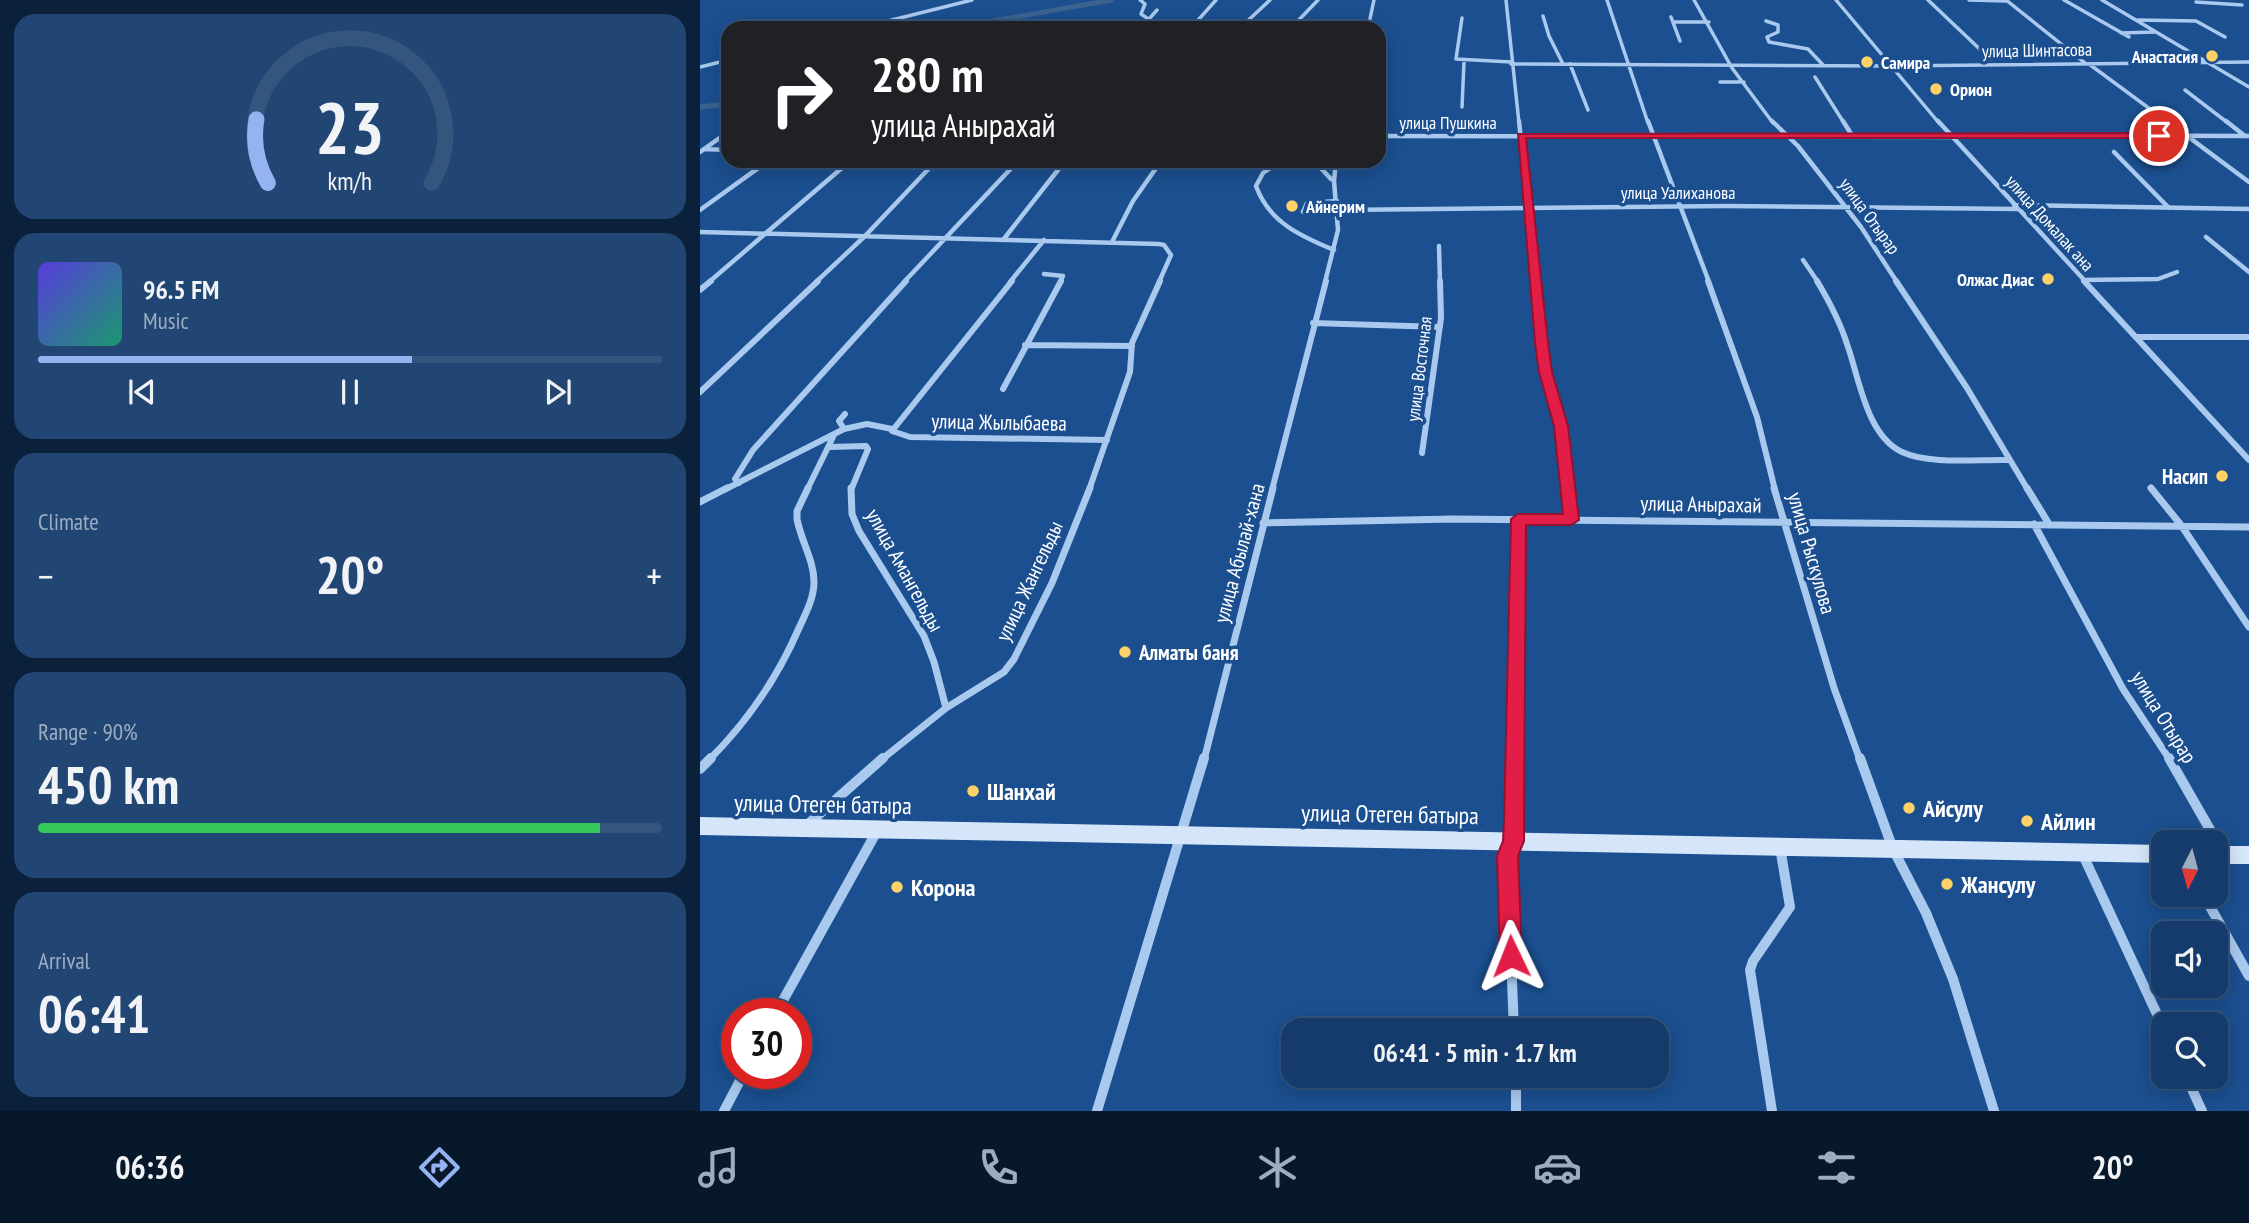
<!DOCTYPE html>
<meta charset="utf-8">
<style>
body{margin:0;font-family:"PT Sans Narrow",sans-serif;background:#214673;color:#f1f3f6;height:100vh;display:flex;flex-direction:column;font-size:26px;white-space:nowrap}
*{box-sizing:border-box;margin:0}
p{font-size:23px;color:#9dadc1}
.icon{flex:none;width:38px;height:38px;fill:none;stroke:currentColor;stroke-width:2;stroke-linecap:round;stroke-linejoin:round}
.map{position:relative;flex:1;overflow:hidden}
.details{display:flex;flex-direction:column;gap:14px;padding:14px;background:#0b203b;width:700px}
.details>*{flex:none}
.guide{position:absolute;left:21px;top:21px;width:665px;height:147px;border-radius:21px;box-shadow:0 4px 18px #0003,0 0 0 2px #33557e;background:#202124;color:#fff;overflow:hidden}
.needle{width:46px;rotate:186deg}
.controls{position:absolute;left:1451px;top:830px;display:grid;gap:14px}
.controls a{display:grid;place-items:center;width:77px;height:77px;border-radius:14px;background:#143b6b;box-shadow:0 4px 18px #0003,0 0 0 2px #33557e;font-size:35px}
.speed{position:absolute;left:21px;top:998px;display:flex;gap:14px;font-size:35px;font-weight:700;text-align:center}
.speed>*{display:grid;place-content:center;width:91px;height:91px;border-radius:50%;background:#143b6b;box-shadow:0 4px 18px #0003,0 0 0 2px #33557e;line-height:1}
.speed .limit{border:10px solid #d22;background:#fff;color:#111}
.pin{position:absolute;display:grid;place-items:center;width:60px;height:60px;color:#fff;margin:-30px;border:4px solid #fff;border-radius:50%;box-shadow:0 2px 7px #0007}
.me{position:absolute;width:77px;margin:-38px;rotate:358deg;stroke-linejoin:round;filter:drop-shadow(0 0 5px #0008)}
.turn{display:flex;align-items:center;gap:24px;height:147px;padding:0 35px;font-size:32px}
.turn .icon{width:91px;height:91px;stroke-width:2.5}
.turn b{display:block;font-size:49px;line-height:60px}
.big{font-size:52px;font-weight:700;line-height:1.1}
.details .tile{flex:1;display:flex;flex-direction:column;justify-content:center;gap:10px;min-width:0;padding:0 24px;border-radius:21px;background:#214673}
.details .dial{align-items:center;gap:0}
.dial svg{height:182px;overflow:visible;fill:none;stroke:#33557e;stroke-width:7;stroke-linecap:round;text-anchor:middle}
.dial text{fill:#f1f3f6;stroke:none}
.song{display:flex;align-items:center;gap:21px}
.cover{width:84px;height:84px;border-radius:10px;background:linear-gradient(135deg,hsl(250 70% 55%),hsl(160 70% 35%))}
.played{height:7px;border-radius:4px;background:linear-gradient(90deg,#95b2f1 60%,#33557e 60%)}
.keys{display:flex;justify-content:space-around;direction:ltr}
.heat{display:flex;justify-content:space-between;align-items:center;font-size:38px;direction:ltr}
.charge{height:10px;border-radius:5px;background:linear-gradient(90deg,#34c759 90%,#33557e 0)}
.trip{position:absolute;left:581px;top:1018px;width:388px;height:70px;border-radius:21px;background:#143b6b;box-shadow:0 4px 18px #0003,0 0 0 2px #33557e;font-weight:700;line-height:70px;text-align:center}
.dock{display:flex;height:112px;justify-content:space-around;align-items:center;background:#08182b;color:#9dadc1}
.dock .icon{width:49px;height:49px}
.dock .current{color:#95b2f1}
.dock b{font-size:32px;color:#f1f3f6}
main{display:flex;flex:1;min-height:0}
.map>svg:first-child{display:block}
</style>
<main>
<section class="details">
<div class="tile dial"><svg viewBox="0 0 100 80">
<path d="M14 69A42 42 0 1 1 86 69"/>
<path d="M14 69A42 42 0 0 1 9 41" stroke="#95b2f1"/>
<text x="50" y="56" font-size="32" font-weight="700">23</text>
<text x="50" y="72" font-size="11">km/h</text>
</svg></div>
<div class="tile">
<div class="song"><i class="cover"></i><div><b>96.5 FM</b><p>Music</p></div></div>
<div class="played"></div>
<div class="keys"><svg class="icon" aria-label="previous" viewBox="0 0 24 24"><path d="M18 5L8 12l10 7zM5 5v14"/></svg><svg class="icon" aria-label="pause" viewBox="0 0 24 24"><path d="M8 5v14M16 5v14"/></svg><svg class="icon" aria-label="next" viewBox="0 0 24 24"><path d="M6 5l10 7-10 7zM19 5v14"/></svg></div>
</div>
<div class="tile"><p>Climate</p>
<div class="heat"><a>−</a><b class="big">20°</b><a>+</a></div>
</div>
<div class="tile"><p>Range · 90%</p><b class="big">450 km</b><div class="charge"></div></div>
<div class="tile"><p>Arrival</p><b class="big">06:41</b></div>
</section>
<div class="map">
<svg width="1549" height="1111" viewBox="0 0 1549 1111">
<rect width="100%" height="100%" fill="#1b4f8f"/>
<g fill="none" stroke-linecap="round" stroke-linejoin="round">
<path stroke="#3c6290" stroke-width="5" d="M 254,28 L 411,0
M 0,107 L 28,104"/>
<path stroke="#a9c9ee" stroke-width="3.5" d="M 440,0 L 445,4 L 441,14 L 450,20 L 441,28
M 806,0 L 819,123
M 907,0 L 948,123
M 994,0 L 1032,68 L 1073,123
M 1136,0 L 1239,123
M 1228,0 L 1286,55
M 1269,0 L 1307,1
M 1306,0 L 1385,63
M 1364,0 L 1429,37
M 1402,0 L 1549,87
M 1496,2 L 1542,5
M 843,16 L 849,36 L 863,64
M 971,17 L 980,41
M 762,18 L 756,59 L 811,62
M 449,19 L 457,10
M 1438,20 L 1496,21 L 1525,37
M 1066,21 L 1078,25 L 1078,32 L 1067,37 L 1069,42 L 1108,49 L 1124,66
M 974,22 L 1009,22
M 160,28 L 272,0
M 491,28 L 516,0
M 540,28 L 570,0
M 573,28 L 593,26 L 618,0
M 668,28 L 674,0
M 1421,33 L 1455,32
M 811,64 L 1189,66 L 1549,62
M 870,64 L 888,110
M 1389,64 L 1469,123
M 0,67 L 28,60
M 1115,77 L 1144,123
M 1020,82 L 1044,82
M 1485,90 L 1528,123
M 762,107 L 764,62"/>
<path stroke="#a9c9ee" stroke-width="4.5" d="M 819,121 L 836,282
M 948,121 L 1009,282
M 1072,121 L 1098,146 L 1161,227 L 1197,282
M 1143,121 L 1153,137
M 1238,121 L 1386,282
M 1467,121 L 1549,182
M 1526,121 L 1545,136
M 1250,135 L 1549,136
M 679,136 L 1252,137
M 4,149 L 28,150
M 0,152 L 28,132
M 1414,152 L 1469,208
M 580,161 L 563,173 L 556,186 C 569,222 600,236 634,250
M 614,161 L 631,179
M 1314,205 L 1549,209
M 0,210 L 68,161
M 639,210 L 1027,206 L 1318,209
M 603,212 L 607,203 L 637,201
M 0,232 L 459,244 L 464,245 L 471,255 L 459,282
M 1506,237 L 1549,272
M 303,240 L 365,161
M 413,240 L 433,201 L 461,161
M 739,246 L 740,282
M 1103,260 L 1118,282
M 344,274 L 363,276 L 360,282
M 1383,280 L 1458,279 L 1477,272
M 9,282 L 150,161
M 116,282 L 165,236 L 236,161
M 204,282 L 318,161
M 310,282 L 344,240
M 625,282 L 638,230 L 634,181 L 636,161"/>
<path stroke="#a9c9ee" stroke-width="6" d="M 312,281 L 192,431 L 210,437 L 407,440
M 836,281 L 841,343 L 861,426 L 868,490
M 1008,281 L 1057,417 L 1075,490
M 1117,281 C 1129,301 1140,322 1147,344 C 1159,377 1166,435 1202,452 C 1229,465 1279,459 1309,460
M 1196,281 L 1267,388 L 1328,490
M 1384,281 L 1549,460
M 0,290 L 11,281
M 613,323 L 740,327
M 1437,337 L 1549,337
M 325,345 L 432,346
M 303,389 L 361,281
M 0,392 L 118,281
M 144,429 L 139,421 L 145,414
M 129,447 L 166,446 L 168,449 L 151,490
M 722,453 L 741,318 L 740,281
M 39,483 L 35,479 L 53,450 L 206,281
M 24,490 L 144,429 L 167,424 L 192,429
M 107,490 L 134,435
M 389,490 L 430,372 L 432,343 L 460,281
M 572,490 L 626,281"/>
<path stroke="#a9c9ee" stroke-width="7" d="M 151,488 L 152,514 L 159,531 L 224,636 L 234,662 L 246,708
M 868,488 L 871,520
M 1074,488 L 1134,688 L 1160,760
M 1327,488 L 1349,524
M 1451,488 L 1481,525 L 1549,627
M 0,502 L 27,488
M 563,523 L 754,519 L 1549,527
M 1334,524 L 1423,689 L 1470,760
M 9,760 C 48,721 77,679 99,628 C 106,613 114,598 114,582 C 114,560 101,541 97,519 L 97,511 L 108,488
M 181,760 L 246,708 L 304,672 L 314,659 L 352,583 L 390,488
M 504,760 L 573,488
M 815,760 L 818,519"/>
<path stroke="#a9c9ee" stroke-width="10" d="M 1160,758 L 1193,849 L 1226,913 L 1253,979 L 1294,1111
M 1469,758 L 1524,854
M 0,769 L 11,758
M 107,825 L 183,758
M 1382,853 L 1463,1027
M 1503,894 L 1549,976
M 76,1013 L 177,831
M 814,1031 L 807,856 L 814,841 L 815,758
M 816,1076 L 816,1111
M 1486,1076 L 1502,1111
M 24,1111 L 44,1073
M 397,1111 L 504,758
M 1072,1111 L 1050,970 L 1053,961 L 1090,907 L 1080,847"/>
<path fill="#d6e6fa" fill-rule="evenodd" d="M 0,817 L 1463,845 L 1463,863 L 0,835 Z
M 1516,846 L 1549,846 L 1549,864 L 1516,864 Z"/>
</g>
<path fill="#e11d48" stroke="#92132f" stroke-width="2" d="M 1459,133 L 1463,136 L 1462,138 L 826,138 L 848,343 L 852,372 L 868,426 L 879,520 L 871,525 L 826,525 L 824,821 L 824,841 L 818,856 L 822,956 L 819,964 L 811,967 L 803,964 L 800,956 L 797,856 L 803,841 L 804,821 L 811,519 L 818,514 L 863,514 L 854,426 L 839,372 L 835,343 L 818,134 Z"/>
<g fill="#ffd166" stroke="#1b4f8f" stroke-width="2.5">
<circle cx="1512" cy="56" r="7"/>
<circle cx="1167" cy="62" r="7"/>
<circle cx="1236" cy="89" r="7"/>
<circle cx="592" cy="206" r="7"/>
<circle cx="1348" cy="279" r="7"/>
<circle cx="1522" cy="476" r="7"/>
<circle cx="425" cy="652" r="7"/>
<circle cx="273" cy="791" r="7"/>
<circle cx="1209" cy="808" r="7"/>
<circle cx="1327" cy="821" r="7"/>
<circle cx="1247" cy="884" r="7"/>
<circle cx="197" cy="887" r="7"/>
</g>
<g text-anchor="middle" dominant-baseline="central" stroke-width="7" stroke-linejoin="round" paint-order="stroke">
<g font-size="18" fill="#fff" stroke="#1b4f8f">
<text transform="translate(1337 50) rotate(-1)">улица Шинтасова</text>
<text x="748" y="122">улица Пушкина</text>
<text x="978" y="192">улица Уалиханова</text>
<text transform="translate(1170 216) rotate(54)">улица Отырар</text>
<text transform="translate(1350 223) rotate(48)">улица Домалак ана</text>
<text transform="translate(719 369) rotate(-83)">улица Восточная</text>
</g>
<g font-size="18" font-weight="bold" fill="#fff" stroke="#1b4f8f" text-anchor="start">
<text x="1498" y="56" text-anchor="end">Анастасия</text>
<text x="1181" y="62">Самира</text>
<text x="1250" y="89">Орион</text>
<text x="606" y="206">Айнерим</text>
<text x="1334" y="279" text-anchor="end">Олжас Диас</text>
</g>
<g font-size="21" fill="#fff" stroke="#1b4f8f">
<text transform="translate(299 422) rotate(1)">улица Жылыбаева</text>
<text transform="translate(1001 504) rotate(1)">улица Анырахай</text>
<text transform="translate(539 553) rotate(-75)">улица Абылай-хана</text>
<text transform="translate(1112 553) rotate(74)">улица Рыскулова</text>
<text transform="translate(205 570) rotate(61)">улица Амангельды</text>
<text transform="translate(329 581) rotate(-65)">улица Жангельды</text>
<text transform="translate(1464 717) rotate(58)">улица Отырар</text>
</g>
<g font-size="21" font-weight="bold" fill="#fff" stroke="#1b4f8f" text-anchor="end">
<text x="1508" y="476">Насип</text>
<text x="439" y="652" text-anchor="start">Алматы баня</text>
</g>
<g font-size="24" font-weight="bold" fill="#fff" stroke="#1b4f8f" text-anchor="start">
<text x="287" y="791">Шанхай</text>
<text x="1223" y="808">Айсулу</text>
<text x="1341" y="821">Айлин</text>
<text x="1261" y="884">Жансулу</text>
<text x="211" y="887">Корона</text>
</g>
<g font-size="24" fill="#fff" stroke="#1b4f8f">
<text transform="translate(123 804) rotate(1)">улица Отеген батыра</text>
<text transform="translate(690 814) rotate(1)">улица Отеген батыра</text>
</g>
</g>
</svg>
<div class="controls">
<a><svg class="needle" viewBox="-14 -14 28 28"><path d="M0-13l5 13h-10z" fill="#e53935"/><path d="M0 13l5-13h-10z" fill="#9dadc1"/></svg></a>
<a><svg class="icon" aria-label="sound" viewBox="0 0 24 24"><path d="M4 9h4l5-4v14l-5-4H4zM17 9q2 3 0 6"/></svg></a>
<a><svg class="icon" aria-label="search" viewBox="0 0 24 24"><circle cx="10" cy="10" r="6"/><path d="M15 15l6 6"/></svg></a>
</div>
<div class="speed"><div class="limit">30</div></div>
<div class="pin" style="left:1459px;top:136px;background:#d93025"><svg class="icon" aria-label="arrive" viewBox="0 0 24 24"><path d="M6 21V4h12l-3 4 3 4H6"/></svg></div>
<svg class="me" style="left:811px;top:956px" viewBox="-20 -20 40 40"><path d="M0-17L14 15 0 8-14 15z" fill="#e11d48" stroke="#fff" stroke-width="4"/></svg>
<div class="trip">06:41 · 5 min · 1.7 km</div>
<div class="guide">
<div class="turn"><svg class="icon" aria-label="right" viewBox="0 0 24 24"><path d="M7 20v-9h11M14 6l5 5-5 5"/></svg><div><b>280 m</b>улица Анырахай</div></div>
</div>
</div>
</main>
<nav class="dock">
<b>06:36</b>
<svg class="icon current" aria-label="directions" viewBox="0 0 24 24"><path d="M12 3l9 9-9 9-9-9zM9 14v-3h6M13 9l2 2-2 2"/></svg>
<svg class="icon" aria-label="music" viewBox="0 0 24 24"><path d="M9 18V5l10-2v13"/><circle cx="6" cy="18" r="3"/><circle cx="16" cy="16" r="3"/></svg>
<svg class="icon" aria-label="phone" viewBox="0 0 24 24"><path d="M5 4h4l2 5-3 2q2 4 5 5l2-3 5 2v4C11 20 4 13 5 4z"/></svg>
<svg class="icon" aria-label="climate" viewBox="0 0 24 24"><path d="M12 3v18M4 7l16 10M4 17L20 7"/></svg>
<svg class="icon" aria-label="car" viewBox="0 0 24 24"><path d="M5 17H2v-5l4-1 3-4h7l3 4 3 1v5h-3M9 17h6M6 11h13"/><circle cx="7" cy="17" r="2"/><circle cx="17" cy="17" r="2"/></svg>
<svg class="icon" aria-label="filters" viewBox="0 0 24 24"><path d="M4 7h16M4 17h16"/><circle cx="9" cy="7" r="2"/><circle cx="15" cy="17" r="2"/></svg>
<b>20°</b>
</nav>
